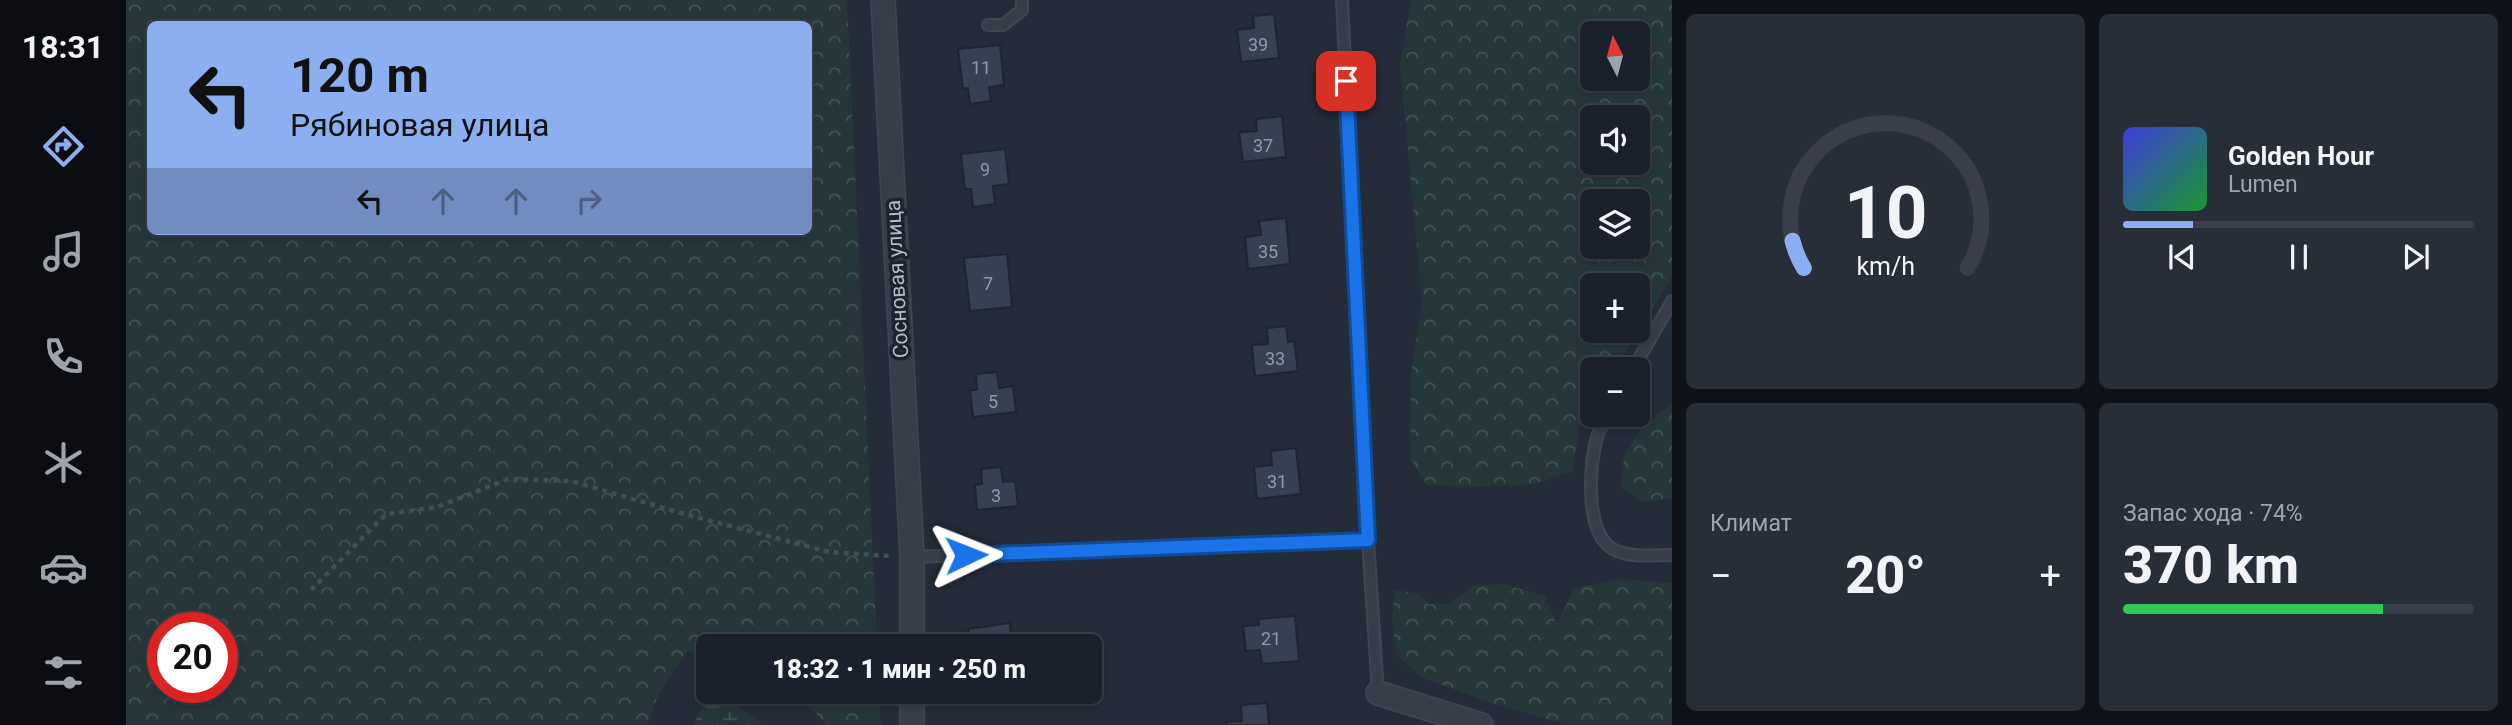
<!DOCTYPE html>
<html lang="ru">
<meta charset="utf-8">
<style>
body{margin:0;font-family:Roboto,sans-serif;background:#282e38;color:#f1f3f6;height:100vh;display:flex;flex-direction:column;font-size:26px;white-space:nowrap}
*{box-sizing:border-box;margin:0}
p{font-size:23px;color:#a0a3a9}
.icon{flex:none;width:38px;height:38px;fill:none;stroke:currentColor;stroke-width:2;stroke-linecap:round;stroke-linejoin:round}
.map{position:relative;flex:1;overflow:hidden}
.details{display:flex;flex-direction:column;gap:14px;padding:14px;background:#0f1218;width:840px}
.details>*{flex:none}
.guide{position:absolute;left:21px;top:21px;width:665px;height:214px;border-radius:10px;box-shadow:0 4px 10px #0003,0 0 0 2px #393e48;background:#8caff1;color:#111;overflow:hidden}
.needle{width:46px;rotate:354deg}
.fabs{position:absolute;left:1454px;top:21px;display:grid;gap:14px}
.fabs a{display:grid;place-items:center;width:70px;height:70px;border-radius:10px;background:#1b212c;box-shadow:0 4px 10px #0003,0 0 0 2px #393e48;font-size:35px}
.speed{position:absolute;left:21px;top:612px;display:flex;gap:14px;font-size:35px;font-weight:700;text-align:center}
.speed>*{display:grid;place-content:center;width:91px;height:91px;border-radius:50%;background:#1b212c;box-shadow:0 4px 10px #0003,0 0 0 2px #393e48;line-height:1}
.speed .limit{border:10px solid #d22;background:#fff;color:#111}
.pin{position:absolute;display:grid;place-items:center;width:60px;height:60px;color:#fff;margin:-30px;border-radius:14px;box-shadow:0 4px 10px #0006}
.me{position:absolute;width:77px;margin:-38px;rotate:88deg;stroke-linejoin:round;filter:drop-shadow(0 0 5px #0008)}
.turn{display:flex;align-items:center;gap:24px;height:147px;padding:0 28px;font-size:32px}
.turn .icon{width:91px;height:91px;stroke-width:2.5}
.turn b{display:block;font-size:49px;line-height:60px}
.lanes{display:flex;align-items:center;height:66px;padding:0 28px;background:#0003;justify-content:center;gap:35px;direction:ltr}
.lanes .off{opacity:.35}
.big{font-size:52px;font-weight:800;line-height:1.1}
.details .widget{flex:1;display:flex;flex-direction:column;justify-content:center;gap:10px;min-width:0;padding:0 24px;border-radius:10px;background:#282e38}
.details .dial{align-items:center;gap:0}
.dial svg{height:182px;overflow:visible;fill:none;stroke:#393e48;stroke-width:7;stroke-linecap:round;text-anchor:middle}
.dial text{fill:#f1f3f6;stroke:none}
.song{display:flex;align-items:center;gap:21px}
.cover{width:84px;height:84px;border-radius:10px;background:linear-gradient(135deg,hsl(240 70% 55%),hsl(130 70% 35%))}
.played{height:7px;border-radius:4px;background:linear-gradient(90deg,#8caff1 20%,#393e48 20%)}
.keys{display:flex;justify-content:space-around;direction:ltr}
.heat{display:flex;justify-content:space-between;align-items:center;font-size:38px;direction:ltr}
.charge{height:10px;border-radius:5px;background:linear-gradient(90deg,#34c759 74%,#393e48 0)}
.details .tiles{flex:1;display:grid;gap:14px;grid-template-columns:repeat(2,1fr)}
.trip{position:absolute;left:570px;top:634px;width:406px;height:70px;border-radius:10px;background:#1b212c;box-shadow:0 4px 10px #0003,0 0 0 2px #393e48;font-weight:800;line-height:70px;text-align:center}
main{display:flex;flex:1;min-height:0}
.dock{display:flex;flex-direction:column;width:126px;justify-content:space-around;align-items:center;background:#0b0d12;color:#a0a3a9}
.dock .icon{width:49px;height:49px}
.dock .current{color:#8caff1}
.dock b{font-size:32px;color:#f1f3f6}
.map>svg:first-child{display:block}
</style>
<main>
<nav class="dock">
<b>18:31</b>
<svg class="icon current" aria-label="directions" viewBox="0 0 24 24"><path d="M12 3l9 9-9 9-9-9zM9 14v-3h6M13 9l2 2-2 2"/></svg>
<svg class="icon" aria-label="music" viewBox="0 0 24 24"><path d="M9 18V5l10-2v13"/><circle cx="6" cy="18" r="3"/><circle cx="16" cy="16" r="3"/></svg>
<svg class="icon" aria-label="phone" viewBox="0 0 24 24"><path d="M5 4h4l2 5-3 2q2 4 5 5l2-3 5 2v4C11 20 4 13 5 4z"/></svg>
<svg class="icon" aria-label="climate" viewBox="0 0 24 24"><path d="M12 3v18M4 7l16 10M4 17L20 7"/></svg>
<svg class="icon" aria-label="car" viewBox="0 0 24 24"><path d="M5 17H2v-5l4-1 3-4h7l3 4 3 1v5h-3M9 17h6M6 11h13"/><circle cx="7" cy="17" r="2"/><circle cx="17" cy="17" r="2"/></svg>
<svg class="icon" aria-label="filters" viewBox="0 0 24 24"><path d="M4 7h16M4 17h16"/><circle cx="9" cy="7" r="2"/><circle cx="15" cy="17" r="2"/></svg>
</nav>
<div class="map">
<svg width="1546" height="725" viewBox="0 0 1546 725">
<defs>
<pattern id="forest-crowns" width="20" height="18" patternUnits="userSpaceOnUse" patternTransform="scale(1.75)"><rect width="20" height="18" fill="#26373b"/><path d="M2 6a3 3 0 1 1 6 0M12 15a3 3 0 1 1 6 0" fill="none" stroke="#435256"/></pattern>
<pattern id="wetland-marsh" width="20" height="14" patternUnits="userSpaceOnUse" patternTransform="scale(1.75)"><rect width="20" height="14" fill="#26373b"/><path d="M1 5h8M5 5V1M11 12h8M15 12V8" fill="none" stroke="#435256"/></pattern>
</defs>
<rect width="100%" height="100%" fill="#242c3a"/>
<path fill="url(#forest-crowns)" fill-rule="evenodd" d="M 0,0 L 721,0 L 751,646 L 583,646 L 583,656 L 561,651 L 531,698 L 522,725 L 0,725 ZM 24,24 L 682,24 L 682,231 L 24,231 ZM 37,628 L 96,628 L 96,688 L 37,688 Z
M 1285,0 L 1546,0 L 1546,276 L 1489,369 L 1466,369 L 1466,405 L 1453,426 L 1447,471 L 1408,484 L 1350,487 L 1301,485 L 1284,458 L 1285,374 L 1296,301 L 1274,65 ZM 1466,33 L 1512,33 L 1512,79 L 1466,79 ZM 1466,117 L 1512,117 L 1512,163 L 1466,163 ZM 1466,201 L 1512,201 L 1512,247 L 1466,247 ZM 1466,285 L 1512,285 L 1512,331 L 1466,331 Z
M 1546,403 L 1546,498 L 1517,502 L 1495,488 L 1498,457 L 1515,428 Z
M 1495,579 L 1546,583 L 1546,725 L 1441,725 L 1359,701 L 1297,678 L 1271,656 L 1266,618 L 1269,590 L 1294,594 L 1302,604 L 1323,604 L 1346,586 L 1378,584 L 1419,596 L 1431,625 L 1448,588 Z
M 669,691 L 753,691 L 755,725 L 701,725 Z"/>
<path fill="url(#wetland-marsh)" d="M 606,702 L 633,721 L 636,725 L 568,725 L 577,704 Z"/>
<path fill="#364050" stroke="#1e2531" stroke-width="2" d="M 1148,14 L 1153,58 L 1115,62 L 1111,30 L 1128,28 L 1127,16 Z
M 874,45 L 878,85 L 863,87 L 865,101 L 844,104 L 842,88 L 837,89 L 832,49 Z
M 1156,116 L 1160,157 L 1117,162 L 1113,132 L 1131,131 L 1130,119 Z
M 879,149 L 883,184 L 867,186 L 869,204 L 847,207 L 845,189 L 839,189 L 835,154 Z
M 1160,218 L 1164,264 L 1122,269 L 1119,237 L 1135,235 L 1133,221 Z
M 881,254 L 886,307 L 844,311 L 838,258 Z
M 1160,326 L 1162,342 L 1168,341 L 1172,371 L 1129,376 L 1126,345 L 1142,344 L 1141,328 Z
M 871,372 L 873,388 L 887,386 L 890,412 L 847,417 L 844,390 L 851,390 L 850,374 Z
M 1170,448 L 1175,494 L 1131,499 L 1128,467 L 1146,465 L 1145,451 Z
M 875,467 L 877,482 L 889,481 L 892,506 L 851,510 L 849,485 L 856,484 L 855,469 Z
M 1169,616 L 1173,661 L 1136,664 L 1134,650 L 1120,651 L 1117,626 L 1133,625 L 1132,619 Z
M 884,623 L 886,646 L 844,646 L 842,629 Z
M 1141,703 L 1143,725 L 1100,725 L 1100,722 L 1116,721 L 1115,705 Z"/>
<g fill="none" stroke-linecap="round" stroke-linejoin="round">
<defs>
<path id="service" d="M 1216,0 L 1242,540 L 1252,693
M 862,25 L 877,25 L 896,10 L 896,0
M 1507,369 L 1546,301
M 1482,415 C 1479,421 1474,428 1472,434 C 1463,462 1457,538 1491,551 C 1508,558 1529,555 1546,555
M 786,557 L 1242,540"/>
<path id="minor" d="M 757,0 L 786,557 L 786,646
M 1252,693 L 1355,725
M 786,725 L 786,691"/>
</defs>
<use href="#service" stroke="#404753" stroke-width="14"/>
<use href="#minor" stroke="#404753" stroke-width="26"/>
<path stroke="#3e5053" stroke-width="4.5" stroke-dasharray="5 5" stroke-linecap="butt" d="M 185,590 L 260,514 L 311,507 L 382,479 L 445,481 L 562,515 L 703,552 L 765,556"/>
<use href="#service" stroke="#373e4a" stroke-width="10"/>
<use href="#minor" stroke="#373e4a" stroke-width="23"/>
</g>
<g fill="none" stroke-linecap="round" stroke-linejoin="round">
<defs>
<path id="route" d="M 840,555 L 1242,540 L 1220,81"/>
</defs>
<use href="#route" stroke="#114b97" stroke-width="18"/>
<use href="#route" stroke="#1a73e8" stroke-width="12"/>
</g>
<g text-anchor="middle" dominant-baseline="central" stroke-width="7" stroke-linejoin="round" paint-order="stroke">
<g font-size="18" fill="#9299a6">
<text x="1132" y="44">39</text>
<text x="855" y="67">11</text>
<text x="1137" y="145">37</text>
<text x="859" y="169">9</text>
<text x="1142" y="251">35</text>
<text x="862" y="283">7</text>
<text x="1149" y="358">33</text>
<text x="867" y="401">5</text>
<text x="1151" y="481">31</text>
<text x="870" y="495">3</text>
<text x="1145" y="638">21</text>
</g>
<g font-size="21" fill="#b3b9c6" stroke="#1c232f">
<text transform="translate(771 279) rotate(-93)">Сосновая улица</text>
</g>
</g>
</svg>
<div class="fabs">
<a><svg class="needle" viewBox="-14 -14 28 28"><path d="M0-13l5 13h-10z" fill="#e53935"/><path d="M0 13l5-13h-10z" fill="#a0a3a9"/></svg></a>
<a><svg class="icon" aria-label="sound" viewBox="0 0 24 24"><path d="M4 9h4l5-4v14l-5-4H4zM17 9q2 3 0 6"/></svg></a>
<a><svg class="icon" aria-label="layers" viewBox="0 0 24 24"><path d="M12 4l9 5-9 5-9-5zM3 14l9 5 9-5"/></svg></a>
<a>+</a>
<a>−</a>
</div>
<div class="speed"><div class="limit">20</div></div>
<div class="pin" style="left:1220px;top:81px;background:#d93025"><svg class="icon" aria-label="arrive" viewBox="0 0 24 24"><path d="M6 21V4h12l-3 4 3 4H6"/></svg></div>
<svg class="me" style="left:840px;top:555px" viewBox="-20 -20 40 40"><path d="M0-17L14 15 0 8-14 15z" fill="#1a73e8" stroke="#fff" stroke-width="4"/></svg>
<div class="trip">18:32 · 1 мин · 250 m</div>
<div class="guide">
<div class="turn"><svg class="icon" aria-label="left" viewBox="0 0 24 24"><path d="M17 20v-9H6M10 6l-5 5 5 5"/></svg><div><b>120 m</b>Рябиновая улица</div></div>
<div class="lanes"><svg class="icon" aria-label="left" viewBox="0 0 24 24"><path d="M17 20v-9H6M10 6l-5 5 5 5"/></svg><svg class="icon off" aria-label="ahead" viewBox="0 0 24 24"><path d="M12 20V5M6 11l6-6 6 6"/></svg><svg class="icon off" aria-label="ahead" viewBox="0 0 24 24"><path d="M12 20V5M6 11l6-6 6 6"/></svg><svg class="icon off" aria-label="right" viewBox="0 0 24 24"><path d="M7 20v-9h11M14 6l5 5-5 5"/></svg></div>
</div>
</div>
<section class="details">
<div class="tiles">
<div class="widget dial"><svg viewBox="0 0 100 80">
<path d="M14 69A42 42 0 1 1 86 69"/>
<path d="M14 69A42 42 0 0 1 9 57" stroke="#8caff1"/>
<text x="50" y="56" font-size="32" font-weight="700">10</text>
<text x="50" y="72" font-size="11">km/h</text>
</svg></div>
<div class="widget">
<div class="song"><i class="cover"></i><div><b>Golden Hour</b><p>Lumen</p></div></div>
<div class="played"></div>
<div class="keys"><svg class="icon" aria-label="previous" viewBox="0 0 24 24"><path d="M18 5L8 12l10 7zM5 5v14"/></svg><svg class="icon" aria-label="pause" viewBox="0 0 24 24"><path d="M8 5v14M16 5v14"/></svg><svg class="icon" aria-label="next" viewBox="0 0 24 24"><path d="M6 5l10 7-10 7zM19 5v14"/></svg></div>
</div>
<div class="widget"><p>Климат</p>
<div class="heat"><a>−</a><b class="big">20°</b><a>+</a></div>
</div>
<div class="widget"><p>Запас хода · 74%</p><b class="big">370 km</b><div class="charge"></div></div>
</div>
</section>
</main>
